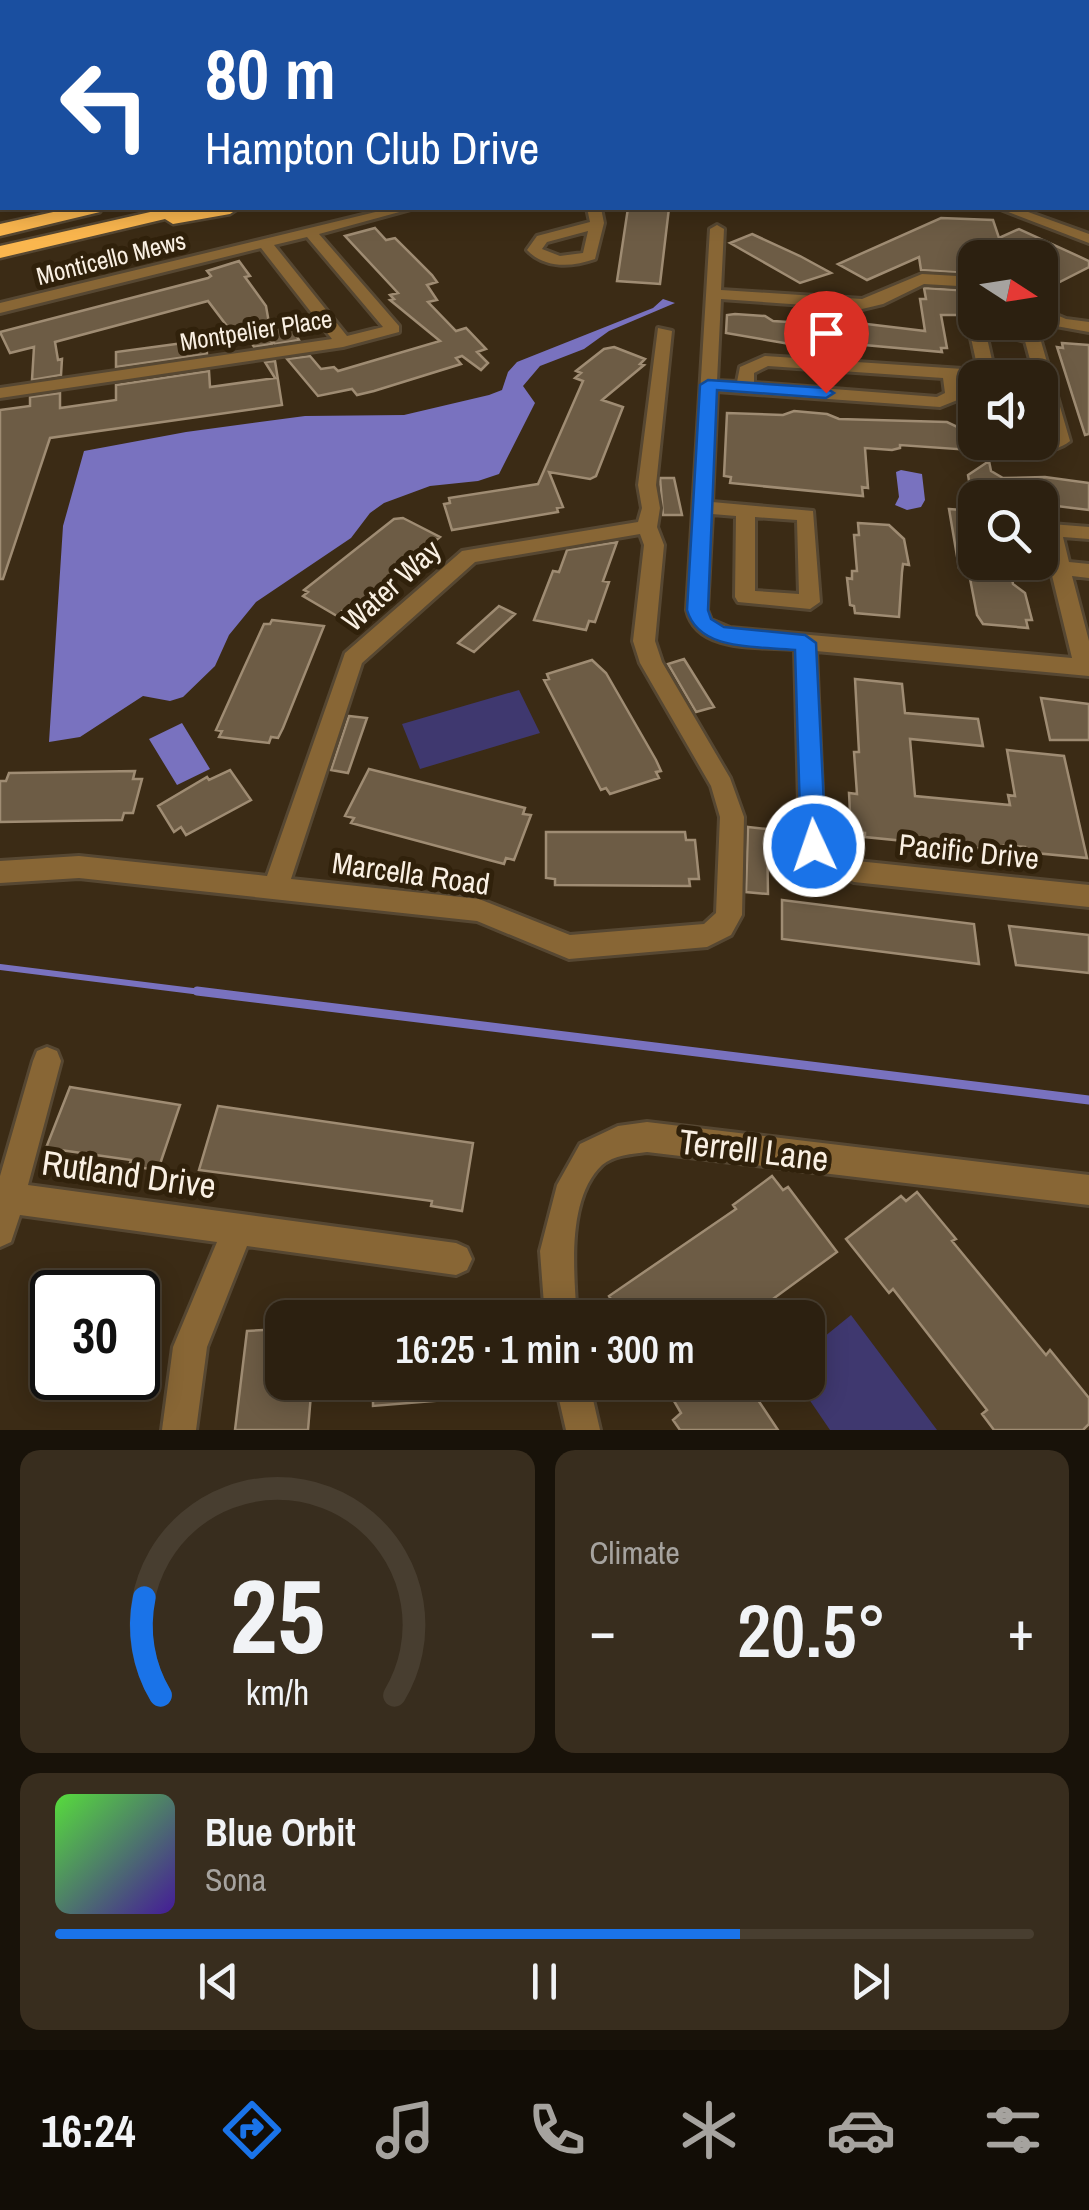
<!DOCTYPE html>
<meta charset="utf-8">
<style>
body{margin:0;font-family:"Archivo Narrow",sans-serif;background:#382d1e;color:#f1f3f6;height:100vh;display:flex;flex-direction:column;font-size:38px;white-space:nowrap}
*{box-sizing:border-box;margin:0}
p{font-size:32px;color:#a6a39f}
.icon{flex:none;width:55px;height:55px;fill:none;stroke:currentColor;stroke-width:2;stroke-linecap:round;stroke-linejoin:round}
.map{position:relative;height:1430px;overflow:hidden}
.details{display:flex;flex-direction:column;gap:20px;padding:20px;background:#181209;flex:1}
.details>*{flex:none}
.hud{position:absolute;left:0px;top:0px;width:1090px;height:210px;box-shadow:0 5px 25px #0003,0 0 0 2px #483e30;background:#1a4fa0;color:#fff;overflow:hidden}
.needle{width:65px;rotate:102deg}
.buttons{position:absolute;left:958px;top:240px;display:grid;gap:20px}
.buttons a{display:grid;place-items:center;width:100px;height:100px;border-radius:20px;background:#2c2010;box-shadow:0 5px 25px #0003,0 0 0 2px #483e30;font-size:50px}
.speed{position:absolute;left:30px;top:1270px;display:flex;gap:20px;font-size:50px;font-weight:700;text-align:center}
.speed>*{display:grid;place-content:center;width:130px;height:130px;border-radius:50%;background:#2c2010;box-shadow:0 5px 25px #0003,0 0 0 2px #483e30;line-height:1}
.speed .limit{border:5px solid #111;border-radius:15px;background:#fff;color:#111}
.pin{position:absolute;display:grid;place-items:center;width:85px;height:85px;color:#fff;margin:-102px -42px;border-radius:50% 50% 50% 0;rotate:-45deg;box-shadow:0 0 10px #0007}
.pin .icon{rotate:45deg}
.me{position:absolute;width:110px;margin:-55px;rotate:357deg;stroke-linejoin:round;filter:drop-shadow(0 0 8px #0008)}
.turn{display:flex;align-items:center;gap:35px;height:210px;padding:0 40px;font-size:45px}
.turn .icon{width:130px;height:130px;stroke-width:2.5}
.turn b{display:block;font-size:70px;line-height:85px}
.big{font-size:75px;font-weight:600;line-height:1.1}
.details .widget{flex:1;display:flex;flex-direction:column;justify-content:center;gap:15px;min-width:0;padding:0 35px;border-radius:20px;background:#382d1e}
.details .dial{align-items:center;gap:0}
.dial svg{height:260px;overflow:visible;fill:none;stroke:#483e30;stroke-width:7;stroke-linecap:round;text-anchor:middle}
.dial text{fill:#f1f3f6;stroke:none}
.song{display:flex;align-items:center;gap:30px}
.cover{width:120px;height:120px;border-radius:15px;background:linear-gradient(135deg,hsl(110 70% 55%),hsl(260 70% 35%))}
.played{height:10px;border-radius:5px;background:linear-gradient(90deg,#1a73e8 70%,#483e30 70%)}
.keys{display:flex;justify-content:space-around;direction:ltr}
.heat{display:flex;justify-content:space-between;align-items:center;font-size:55px;direction:ltr}
.details .tiles{flex:1;display:grid;gap:20px;grid-template-columns:1fr 1fr}
.widget:last-child{grid-column:span 2}
.trip{position:absolute;left:265px;top:1300px;width:560px;height:100px;border-radius:20px;background:#2c2010;box-shadow:0 5px 25px #0003,0 0 0 2px #483e30;font-weight:600;line-height:100px;text-align:center}
.menu{display:flex;height:160px;justify-content:space-around;align-items:center;background:#120d06;color:#a6a39f}
.menu .icon{width:70px;height:70px}
.menu .selected{color:#1a73e8}
.menu b{font-size:45px;color:#f1f3f6}
.map>svg:first-child{display:block}
</style>
<div class="map">
<svg width="1089" height="1430" viewBox="0 0 1089 1430">
<rect width="100%" height="100%" fill="#3b2b15"/>
<path fill="#3f386f" d="M 519,690 L 540,733 L 420,769 L 402,724 Z
M 851,1315 L 937,1430 L 830,1430 L 798,1383 L 808,1382 L 808,1350 Z"/>
<path fill="#7972bf" d="M 663,299 L 675,303 L 609,331 L 584,349 L 540,366 L 523,386 L 535,403 L 499,474 L 478,481 L 430,486 L 384,503 L 370,513 L 351,538 L 256,602 L 229,635 L 215,666 L 183,697 L 170,701 L 143,696 L 80,737 L 49,742 L 63,526 L 84,451 L 186,432 L 305,416 L 404,415 L 489,395 L 502,390 L 508,372 L 517,362 L 653,308 Z
M 901,470 L 922,474 L 925,500 L 921,507 L 907,510 L 895,505 L 899,497 L 896,472 Z
M 182,723 L 210,769 L 177,785 L 149,739 Z"/>
<g fill="none" stroke-linecap="round" stroke-linejoin="round">
<path stroke="#7972bf" stroke-width="6" d="M 0,967 L 217,994"/>
<path stroke="#7972bf" stroke-width="9" d="M 197,991 L 1089,1100"/>
</g>
<path fill="#6d5c45" stroke="#9f8c73" stroke-width="2.5" d="M 628,208 L 669,208 L 660,284 L 617,281 Z
M 941,218 L 993,220 L 999,238 L 1019,229 L 1089,261 L 1089,267 L 1040,292 L 1040,258 L 975,258 L 975,269 L 966,268 L 967,273 L 921,270 L 919,257 L 867,280 L 838,264 Z
M 375,228 L 386,240 L 395,238 L 432,275 L 437,282 L 427,285 L 437,300 L 428,302 L 456,331 L 466,328 L 486,349 L 477,352 L 488,363 L 481,370 L 462,356 L 456,358 L 461,364 L 374,391 L 357,395 L 352,389 L 318,396 L 287,359 L 310,356 L 321,369 L 334,367 L 338,371 L 440,341 L 390,300 L 394,299 L 390,295 L 398,293 L 345,236 Z
M 752,234 L 800,256 L 831,273 L 800,283 L 730,243 Z
M 239,261 L 250,276 L 245,277 L 266,306 L 270,329 L 289,323 L 299,340 L 275,344 L 271,339 L 272,344 L 254,347 L 247,335 L 236,338 L 208,301 L 55,342 L 58,360 L 62,359 L 61,375 L 32,380 L 34,347 L 10,353 L 0,332 L 208,278 L 211,276 L 207,271 Z
M 924,288 L 972,291 L 975,315 L 941,315 L 947,348 L 941,348 L 942,352 L 831,342 L 822,346 L 790,344 L 726,333 L 727,315 L 735,314 L 765,316 L 773,321 L 834,325 L 842,321 L 925,331 L 920,299 L 926,299 Z
M 206,340 L 207,354 L 116,367 L 116,352 Z
M 1062,343 L 1089,345 L 1089,434 L 1085,435 L 1057,347 L 1063,348 Z
M 614,347 L 645,359 L 640,364 L 644,365 L 602,400 L 623,407 L 596,476 L 590,479 L 549,472 L 563,507 L 557,508 L 558,512 L 452,530 L 444,504 L 450,503 L 449,498 L 538,484 L 583,381 L 575,378 L 581,373 L 576,371 L 604,349 Z
M 275,361 L 282,405 L 50,438 L 3,579 L 0,579 L 0,410 L 30,406 L 30,397 L 60,393 L 60,408 L 116,400 L 116,385 L 209,371 L 210,387 L 275,378 L 265,362 Z
M 794,411 L 827,414 L 839,419 L 947,422 L 966,431 L 970,450 L 900,445 L 900,448 L 892,450 L 865,448 L 868,488 L 862,487 L 863,496 L 730,483 L 731,477 L 724,476 L 727,413 L 783,415 Z
M 989,461 L 991,471 L 1003,478 L 1045,477 L 1089,483 L 1089,510 L 1040,504 L 1040,498 L 972,498 L 968,475 Z
M 660,478 L 674,478 L 682,515 L 663,515 Z
M 949,509 L 975,511 L 975,562 L 1009,562 L 1013,584 L 1025,593 L 1032,620 L 1026,620 L 1028,628 L 983,624 L 977,615 L 968,568 L 959,568 Z
M 403,518 L 440,537 L 347,614 L 342,611 L 337,616 L 303,596 L 308,592 L 304,590 L 394,519 Z
M 858,523 L 889,525 L 904,539 L 909,565 L 903,564 L 902,572 L 899,617 L 855,613 L 854,606 L 850,605 L 847,578 L 852,579 L 852,571 L 857,571 L 854,535 L 859,535 Z
M 617,542 L 603,581 L 609,582 L 595,622 L 589,621 L 586,630 L 534,620 L 553,571 L 559,572 L 567,550 Z
M 499,606 L 515,614 L 474,652 L 458,643 Z
M 272,620 L 324,626 L 283,728 L 278,738 L 271,737 L 269,743 L 219,737 L 222,731 L 216,730 L 243,670 L 264,624 L 270,624 Z
M 684,659 L 714,707 L 696,712 L 668,664 Z
M 592,660 L 606,673 L 656,760 L 661,771 L 656,772 L 659,778 L 610,794 L 606,788 L 601,790 L 544,680 L 549,679 L 547,674 Z
M 855,679 L 902,684 L 905,713 L 978,719 L 983,746 L 910,739 L 915,796 L 1010,805 L 1008,795 L 1015,796 L 1007,750 L 1064,756 L 1087,858 L 1025,852 L 1025,847 L 984,844 L 985,849 L 865,837 L 865,833 L 851,832 L 849,793 L 857,794 L 854,752 L 859,752 Z
M 1041,698 L 1089,704 L 1089,740 L 1050,740 Z
M 349,716 L 367,718 L 348,773 L 331,770 Z
M 369,769 L 525,808 L 523,814 L 531,815 L 514,860 L 506,858 L 504,864 L 489,860 L 351,823 L 354,818 L 345,816 Z
M 230,770 L 251,800 L 186,835 L 181,827 L 174,832 L 158,806 L 207,777 L 209,780 Z
M 135,771 L 133,779 L 142,779 L 133,813 L 124,813 L 122,820 L 0,822 L 0,781 L 6,781 L 9,773 Z
M 748,827 L 767,829 L 768,894 L 746,892 Z
M 546,832 L 685,832 L 686,840 L 695,840 L 699,879 L 689,879 L 690,886 L 555,885 L 555,879 L 546,878 Z
M 782,900 L 974,924 L 979,964 L 782,939 Z
M 1009,926 L 1089,935 L 1089,973 L 1016,965 Z
M 70,1087 L 180,1105 L 158,1170 L 129,1166 L 131,1160 L 46,1148 Z
M 218,1106 L 473,1143 L 462,1211 L 431,1206 L 432,1201 L 199,1170 Z
M 772,1176 L 783,1190 L 788,1187 L 837,1252 L 747,1318 L 622,1318 L 609,1296 L 736,1209 L 733,1205 Z
M 917,1192 L 956,1239 L 952,1241 L 1046,1355 L 1050,1350 L 1089,1398 L 1089,1424 L 1083,1430 L 994,1430 L 982,1414 L 987,1410 L 893,1289 L 889,1293 L 846,1239 L 901,1196 L 906,1201 Z
M 282,1329 L 282,1382 L 312,1382 L 308,1430 L 235,1430 L 247,1331 Z
M 373,1382 L 493,1382 L 494,1396 L 373,1406 Z
M 663,1382 L 746,1382 L 778,1430 L 680,1430 L 673,1420 L 681,1413 Z"/>
<g fill="none" stroke-linecap="round" stroke-linejoin="round">
<defs>
<path id="minor" d="M 338,0 L 348,0 L 348,2 L 338,2 Z
M 392,208 L 414,208 L 319,234 L 399,326 L 399,332 L 343,347 L 0,398 L 0,388 L 332,339 L 261,248 L 0,313 L 0,303 ZM 307,237 L 383,327 L 347,336 L 274,245 Z
M 587,208 L 601,208 L 604,223 L 595,259 C 572,267 545,269 527,250 L 537,236 L 590,222 ZM 588,231 L 583,253 L 560,256 L 542,249 L 547,242 Z
M 998,208 L 1017,208 L 1089,234 L 1089,243 Z
M 717,225 L 724,229 L 721,290 L 862,299 L 922,274 L 975,277 L 975,287 L 924,284 L 883,304 L 862,309 L 721,299 L 717,381 L 737,382 L 740,367 L 765,356 L 978,370 L 971,338 L 975,331 L 1009,327 L 1040,338 L 1070,441 C 1053,455 1021,454 1003,442 L 1040,442 L 1051,439 L 1040,397 L 1040,378 L 1035,378 L 1025,341 L 1009,337 L 987,338 L 996,378 L 960,379 L 960,399 L 940,407 L 717,391 L 712,502 L 813,511 L 820,602 L 810,609 L 738,602 L 735,597 L 736,516 L 712,514 L 707,610 L 711,620 L 730,628 L 1072,658 L 1041,530 L 1051,524 L 1089,527 L 1089,539 L 1063,537 L 1069,562 L 1089,564 L 1089,578 L 1072,576 L 1089,641 L 1089,676 L 816,651 L 824,839 L 831,849 L 857,861 L 1089,885 L 1089,907 L 854,882 L 813,863 L 800,841 L 795,649 C 759,646 697,653 687,610 L 710,229 ZM 768,366 L 943,378 L 945,393 L 937,397 L 754,383 L 754,373 ZM 755,517 L 797,520 L 799,594 L 755,591 Z
M 1040,308 L 1066,319 L 1089,322 L 1089,332 L 1056,326 L 1040,319 Z
M 658,328 L 672,331 L 656,485 L 660,508 L 657,527 L 664,545 L 655,641 L 662,662 L 730,778 L 744,817 L 742,915 L 731,935 L 707,947 L 569,959 L 477,921 L 79,878 L 0,883 L 0,861 L 79,856 L 267,876 L 345,653 L 462,551 L 638,522 L 642,508 L 638,485 ZM 640,534 L 644,545 L 633,641 L 640,663 L 711,786 L 720,817 L 716,913 L 704,924 L 570,935 L 479,899 L 291,879 L 362,663 L 475,562 Z
M 47,1047 L 57,1051 L 61,1061 L 28,1185 L 456,1243 L 467,1248 L 472,1259 L 467,1270 L 456,1275 L 247,1246 L 207,1347 L 196,1430 L 162,1430 L 173,1347 L 217,1242 L 20,1215 L 11,1242 L 0,1247 L 0,1176 L 33,1061 L 37,1051 Z
M 647,1122 L 1089,1175 L 1089,1205 L 647,1152 C 632,1154 614,1155 602,1165 C 566,1199 574,1274 577,1318 L 545,1318 L 540,1251 L 557,1185 L 580,1144 L 618,1126 Z
M 555,1382 L 589,1382 L 600,1430 L 566,1430 Z"/>
<path id="highway" d="M 1088,145 L 1089,145 L 1089,156 L 1088,156 Z
M 1088,196 L 1089,197 L 1089,209 L 1085,208 Z
M 71,208 L 102,208 L 100,212 L 0,236 L 0,224 Z
M 168,208 L 239,208 L 230,214 L 173,224 L 165,219 L 0,258 L 0,246 Z"/>
</defs>
<use href="#minor" stroke="#564732" stroke-width="6"/>
<use href="#highway" stroke="#564732" stroke-width="5"/>
<use href="#minor" fill="#886635" fill-rule="evenodd"/>
<use href="#highway" fill="#fab64e" fill-rule="evenodd"/>
</g>
<path fill="#1a73e8" stroke="#114b97" stroke-width="2.5" d="M 708,380 L 826,388 L 834,393 L 826,398 L 717,390 L 708,610 L 711,619 L 724,627 L 805,635 L 816,643 L 826,846 L 823,854 L 814,857 L 805,854 L 801,846 L 795,650 C 758,646 699,652 687,610 L 700,385 Z"/>
<g text-anchor="middle" dominant-baseline="central" stroke-width="10" stroke-linejoin="round" paint-order="stroke">
<g font-size="25" fill="#faf0e3" stroke="#30210b">
<text transform="translate(111 258) rotate(-14)">Monticello Mews</text>
<text transform="translate(256 330) rotate(-9)">Montpelier Place</text>
</g>
<g font-size="30" fill="#faf0e3" stroke="#30210b">
<text transform="translate(391 585) rotate(-42)">Water Way</text>
<text transform="translate(969 851) rotate(6)">Pacific Drive</text>
<text transform="translate(411 873) rotate(8)">Marcella Road</text>
</g>
<g font-size="35" fill="#faf0e3" stroke="#30210b">
<text transform="translate(754 1150) rotate(7)">Terrell Lane</text>
<text transform="translate(129 1174) rotate(8)">Rutland Drive</text>
</g>
</g>
</svg>
<div class="buttons">
<a><svg class="needle" viewBox="-14 -14 28 28"><path d="M0-13l5 13h-10z" fill="#e53935"/><path d="M0 13l5-13h-10z" fill="#a6a39f"/></svg></a>
<a><svg class="icon" aria-label="sound" viewBox="0 0 24 24"><path d="M4 9h4l5-4v14l-5-4H4zM17 9q2 3 0 6"/></svg></a>
<a><svg class="icon" aria-label="search" viewBox="0 0 24 24"><circle cx="10" cy="10" r="6"/><path d="M15 15l6 6"/></svg></a>
</div>
<div class="speed"><div class="limit">30</div></div>
<div class="pin" style="left:826px;top:393px;background:#d93025"><svg class="icon" aria-label="arrive" viewBox="0 0 24 24"><path d="M6 21V4h12l-3 4 3 4H6"/></svg></div>
<svg class="me" style="left:814px;top:846px" viewBox="-20 -20 40 40"><circle r="17" fill="#1a73e8" stroke="#fff" stroke-width="3"/><path d="M0-11L8 9 0 5-8 9z" fill="#fff"/></svg>
<div class="trip">16:25 · 1 min · 300 m</div>
<div class="hud">
<div class="turn"><svg class="icon" aria-label="left" viewBox="0 0 24 24"><path d="M17 20v-9H6M10 6l-5 5 5 5"/></svg><div><b>80 m</b>Hampton Club Drive</div></div>
</div>
</div>
<section class="details">
<div class="tiles">
<div class="widget dial"><svg viewBox="0 0 100 80">
<path d="M14 69A42 42 0 1 1 86 69"/>
<path d="M14 69A42 42 0 0 1 9 39" stroke="#1a73e8"/>
<text x="50" y="56" font-size="32" font-weight="700">25</text>
<text x="50" y="72" font-size="11">km/h</text>
</svg></div>
<div class="widget"><p>Climate</p>
<div class="heat"><a>−</a><b class="big">20.5°</b><a>+</a></div>
</div>
<div class="widget">
<div class="song"><i class="cover"></i><div><b>Blue Orbit</b><p>Sona</p></div></div>
<div class="played"></div>
<div class="keys"><svg class="icon" aria-label="previous" viewBox="0 0 24 24"><path d="M18 5L8 12l10 7zM5 5v14"/></svg><svg class="icon" aria-label="pause" viewBox="0 0 24 24"><path d="M8 5v14M16 5v14"/></svg><svg class="icon" aria-label="next" viewBox="0 0 24 24"><path d="M6 5l10 7-10 7zM19 5v14"/></svg></div>
</div>
</div>
</section>
<nav class="menu">
<b>16:24</b>
<svg class="icon selected" aria-label="directions" viewBox="0 0 24 24"><path d="M12 3l9 9-9 9-9-9zM9 14v-3h6M13 9l2 2-2 2"/></svg>
<svg class="icon" aria-label="music" viewBox="0 0 24 24"><path d="M9 18V5l10-2v13"/><circle cx="6" cy="18" r="3"/><circle cx="16" cy="16" r="3"/></svg>
<svg class="icon" aria-label="phone" viewBox="0 0 24 24"><path d="M5 4h4l2 5-3 2q2 4 5 5l2-3 5 2v4C11 20 4 13 5 4z"/></svg>
<svg class="icon" aria-label="climate" viewBox="0 0 24 24"><path d="M12 3v18M4 7l16 10M4 17L20 7"/></svg>
<svg class="icon" aria-label="car" viewBox="0 0 24 24"><path d="M5 17H2v-5l4-1 3-4h7l3 4 3 1v5h-3M9 17h6M6 11h13"/><circle cx="7" cy="17" r="2"/><circle cx="17" cy="17" r="2"/></svg>
<svg class="icon" aria-label="filters" viewBox="0 0 24 24"><path d="M4 7h16M4 17h16"/><circle cx="9" cy="7" r="2"/><circle cx="15" cy="17" r="2"/></svg>
</nav>
